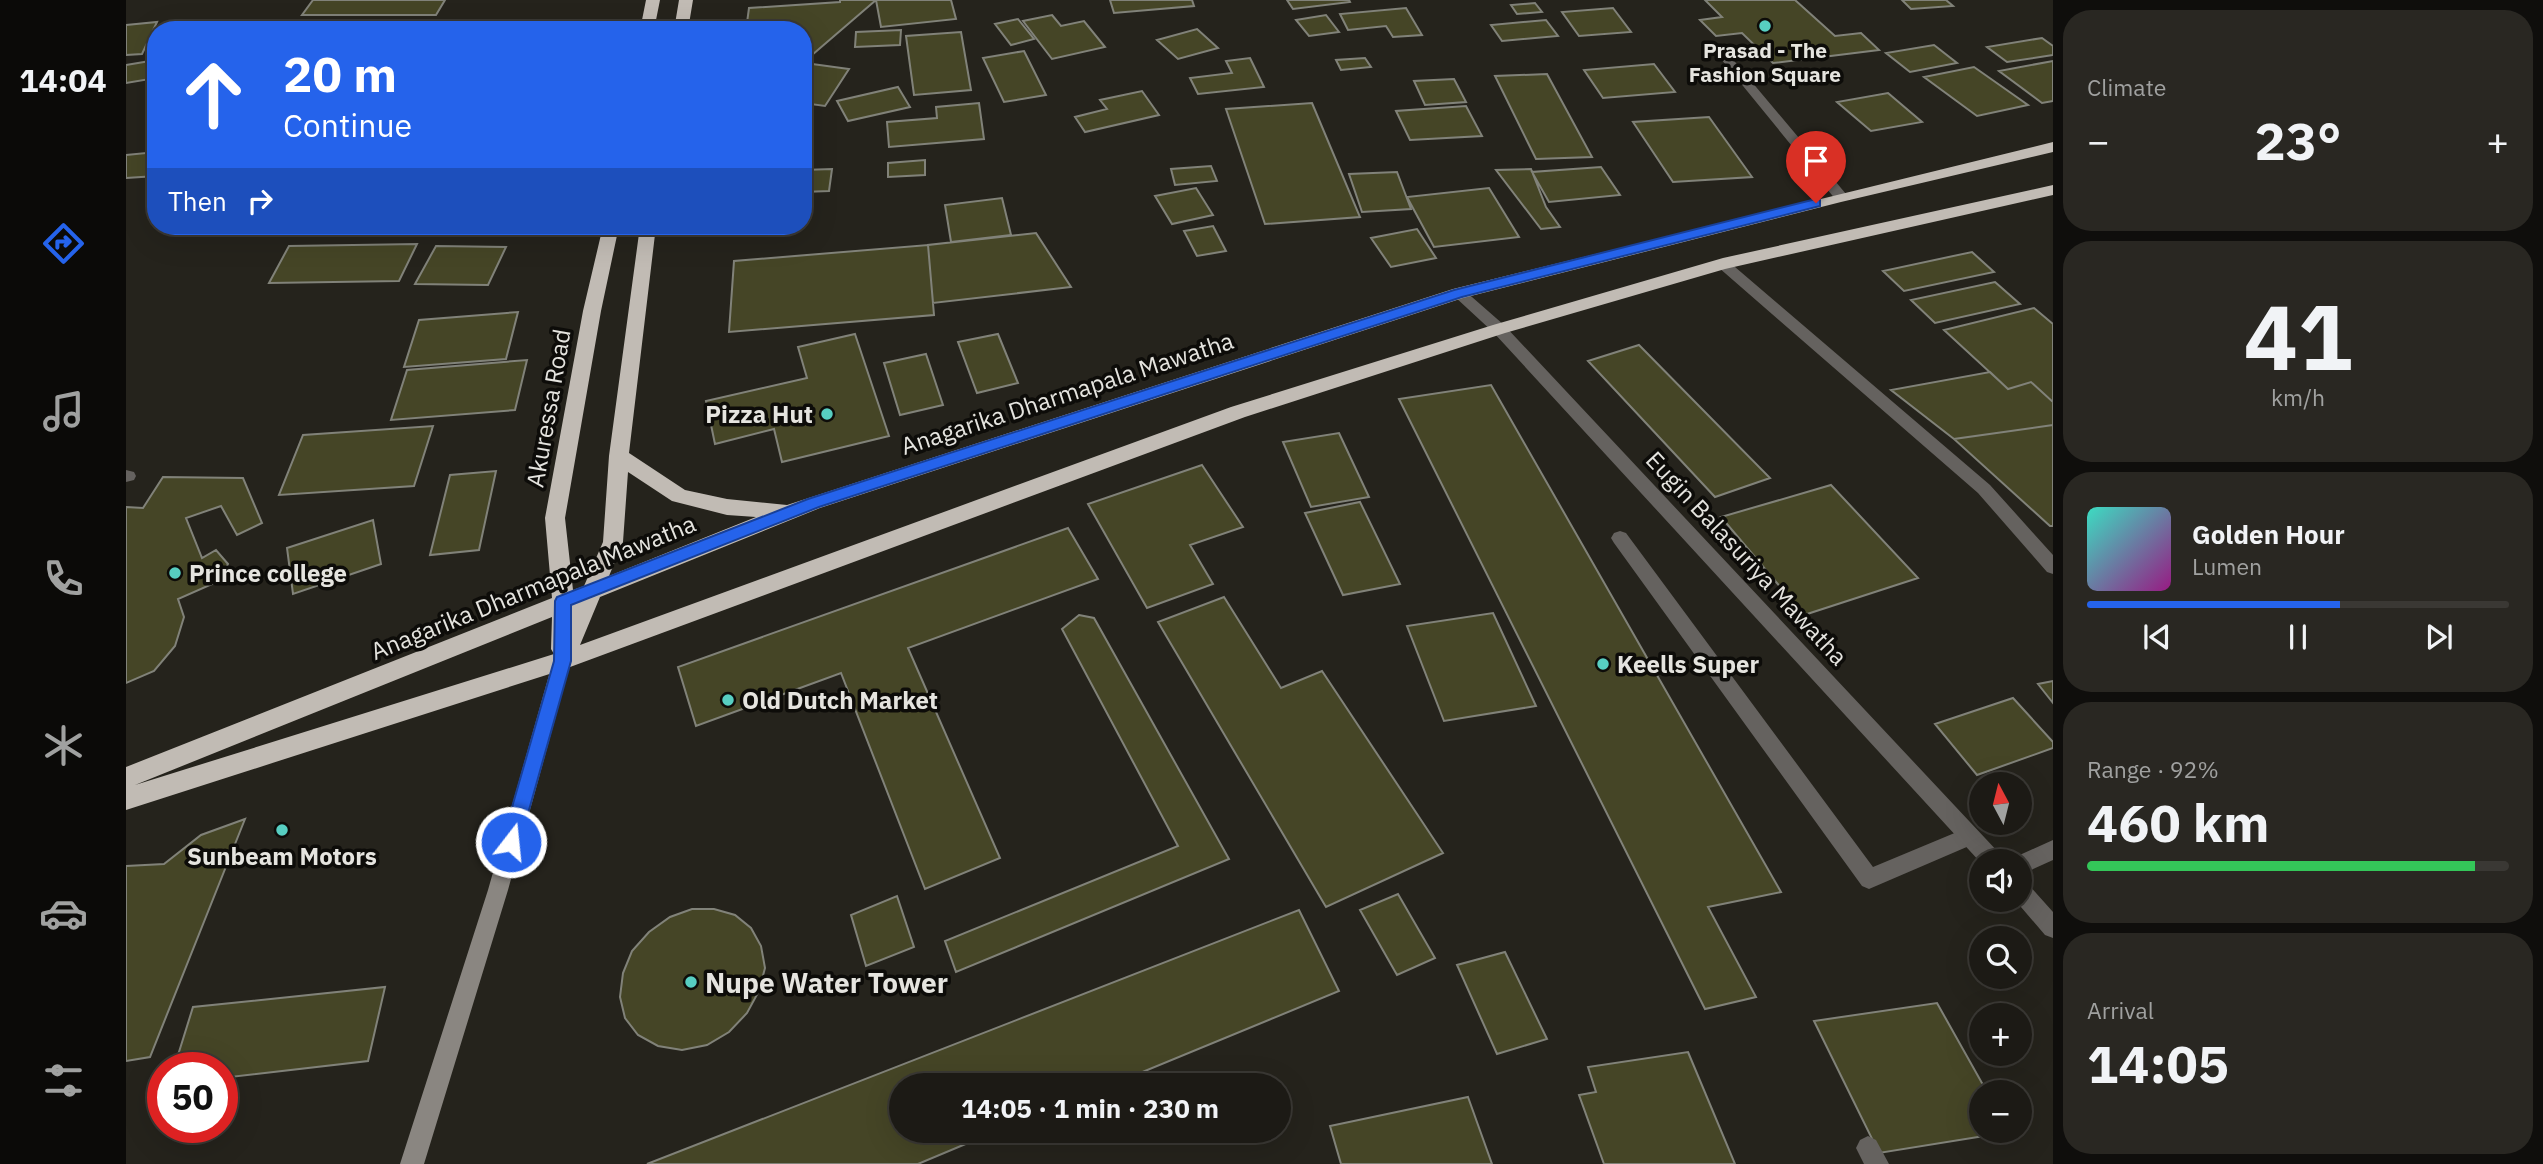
<!DOCTYPE html>
<meta charset="utf-8">
<style>
body{margin:0;font-family:"IBM Plex Sans",sans-serif;background:#292722;color:#f1f3f6;height:100vh;display:flex;flex-direction:column;font-size:26px;white-space:nowrap}
*{box-sizing:border-box;margin:0}
p{font-size:23px;color:#a0a1a0}
.icon{flex:none;width:38px;height:38px;fill:none;stroke:currentColor;stroke-width:2;stroke-linecap:round;stroke-linejoin:round}
.map{position:relative;flex:1;overflow:hidden}
.sheet{display:flex;flex-direction:column;gap:10px;padding:10px;background:#0f0e0c;width:490px}
.sheet>*{flex:none}
.top-card{position:absolute;left:21px;top:21px;width:665px;height:214px;border-radius:28px;box-shadow:0 7px 28px #0002,0 0 0 2px #3a3834;background:#2563eb;color:#fff;overflow:hidden}
.needle{width:46px;rotate:353deg}
.fabs{position:absolute;left:1843px;top:772px;display:grid;gap:14px}
.fabs a{display:grid;place-items:center;width:63px;height:63px;border-radius:50%;background:#1c1a15;box-shadow:0 7px 28px #0002,0 0 0 2px #3a3834;font-size:35px}
.speed{position:absolute;left:21px;top:1052px;display:flex;gap:14px;font-size:35px;font-weight:700;text-align:center}
.speed>*{display:grid;place-content:center;width:91px;height:91px;border-radius:50%;background:#1c1a15;box-shadow:0 7px 28px #0002,0 0 0 2px #3a3834;line-height:1}
.speed .limit{border:10px solid #d22;background:#fff;color:#111}
.pin{position:absolute;display:grid;place-items:center;width:60px;height:60px;color:#fff;margin:-72px -30px;border-radius:50% 50% 50% 0;rotate:-45deg;box-shadow:0 0 7px #0007}
.pin .icon{rotate:45deg}
.me{position:absolute;width:77px;margin:-38px;rotate:16deg;stroke-linejoin:round;filter:drop-shadow(0 0 5px #0008)}
.turn{display:flex;align-items:center;gap:24px;height:147px;padding:0 21px;font-size:32px}
.turn .icon{width:91px;height:91px;stroke-width:2.5}
.turn b{display:block;font-size:49px;line-height:60px}
.then{display:flex;align-items:center;height:66px;padding:0 21px;background:#0003;gap:14px;font-size:26px}
.big{font-size:52px;font-weight:700;line-height:1.1}
.sheet .card{flex:1;display:flex;flex-direction:column;justify-content:center;gap:10px;min-width:0;padding:0 24px;border-radius:28px;background:#292722}
.sheet .dial{align-items:center;gap:0}
.dial b{font-size:91px;line-height:1}
.song{display:flex;align-items:center;gap:21px}
.cover{width:84px;height:84px;border-radius:10px;background:linear-gradient(135deg,hsl(170 70% 55%),hsl(310 70% 35%))}
.played{height:7px;border-radius:4px;background:linear-gradient(90deg,#2563eb 60%,#3a3834 60%)}
.keys{display:flex;justify-content:space-around;direction:ltr}
.heat{display:flex;justify-content:space-between;align-items:center;font-size:38px;direction:ltr}
.charge{height:10px;border-radius:5px;background:linear-gradient(90deg,#34c759 92%,#3a3834 0)}
.trip{position:absolute;left:763px;top:1073px;width:402px;height:70px;border-radius:35px;background:#1c1a15;box-shadow:0 7px 28px #0002,0 0 0 2px #3a3834;font-weight:700;line-height:70px;text-align:center}
main{display:flex;flex:1;min-height:0}
.menu{display:flex;flex-direction:column;width:126px;justify-content:space-around;align-items:center;background:#0b0a08;color:#a0a1a0}
.menu .icon{width:49px;height:49px}
.menu .current{color:#2563eb}
.menu b{font-size:32px;color:#f1f3f6}
.map>svg:first-child{display:block}
</style>
<main>
<nav class="menu">
<b>14:04</b>
<svg class="icon current" aria-label="directions" viewBox="0 0 24 24"><path d="M12 3l9 9-9 9-9-9zM9 14v-3h6M13 9l2 2-2 2"/></svg>
<svg class="icon" aria-label="music" viewBox="0 0 24 24"><path d="M9 18V5l10-2v13"/><circle cx="6" cy="18" r="3"/><circle cx="16" cy="16" r="3"/></svg>
<svg class="icon" aria-label="phone" viewBox="0 0 24 24"><path d="M5 4h4l2 5-3 2q2 4 5 5l2-3 5 2v4C11 20 4 13 5 4z"/></svg>
<svg class="icon" aria-label="climate" viewBox="0 0 24 24"><path d="M12 3v18M4 7l16 10M4 17L20 7"/></svg>
<svg class="icon" aria-label="car" viewBox="0 0 24 24"><path d="M5 17H2v-5l4-1 3-4h7l3 4 3 1v5h-3M9 17h6M6 11h13"/><circle cx="7" cy="17" r="2"/><circle cx="17" cy="17" r="2"/></svg>
<svg class="icon" aria-label="filters" viewBox="0 0 24 24"><path d="M4 7h16M4 17h16"/><circle cx="9" cy="7" r="2"/><circle cx="15" cy="17" r="2"/></svg>
</nav>
<div class="map">
<svg width="1927" height="1164" viewBox="0 0 1927 1164">
<rect width="100%" height="100%" fill="#25231c"/>
<path fill="#454526" stroke="#818279" stroke-width="2" d="M 187,0 L 319,0 L 310,15 L 176,15 Z
M 714,0 L 750,0 L 686,55 L 677,55 L 677,30 L 620,30 L 623,8 L 714,2 Z
M 750,0 L 825,0 L 830,19 L 755,27 Z
M 984,0 L 1066,0 L 1068,6 L 988,13 Z
M 1161,0 L 1223,0 L 1224,2 L 1167,9 Z
M 1579,0 L 1669,0 L 1709,36 L 1735,33 L 1753,50 L 1647,63 L 1616,33 L 1590,36 L 1574,20 L 1596,17 Z
M 1776,0 L 1820,0 L 1827,6 L 1785,9 Z
M 1409,3 L 1416,12 L 1391,14 L 1385,5 Z
M 1280,8 L 1296,35 L 1267,37 L 1260,26 L 1222,30 L 1214,14 Z
M 1487,8 L 1505,32 L 1453,36 L 1436,12 Z
M 926,15 L 935,26 L 958,21 L 979,47 L 926,59 L 897,21 Z
M 1200,15 L 1213,32 L 1183,36 L 1170,20 Z
M 892,19 L 908,39 L 885,45 L 869,24 Z
M 1420,20 L 1432,36 L 1376,41 L 1365,25 Z
M 31,22 L 16,54 L 0,55 L 0,25 Z
M 318,23 L 314,30 L 197,30 L 200,25 Z
M 1071,29 L 1092,48 L 1052,59 L 1031,40 Z
M 775,30 L 774,45 L 729,47 L 730,32 Z
M 835,32 L 845,90 L 788,95 L 780,36 Z
M 1916,38 L 1927,46 L 1927,55 L 1881,62 L 1861,47 Z
M 1808,45 L 1831,63 L 1784,72 L 1760,53 Z
M 898,51 L 920,95 L 878,102 L 857,58 Z
M 1124,58 L 1138,87 L 1072,94 L 1064,78 L 1106,73 L 1100,61 Z
M 1239,58 L 1245,67 L 1215,70 L 1210,60 Z
M 30,60 L 30,78 L 0,83 L 0,65 Z
M 1927,61 L 1927,101 L 1916,103 L 1873,71 Z
M 679,63 L 723,69 L 699,106 L 677,103 Z
M 1528,64 L 1549,92 L 1477,98 L 1458,70 Z
M 1848,67 L 1902,105 L 1851,116 L 1798,77 Z
M 1421,74 L 1466,157 L 1410,159 L 1369,76 Z
M 1328,79 L 1340,102 L 1299,105 L 1288,81 Z
M 772,87 L 784,107 L 722,121 L 711,101 Z
M 1016,91 L 1033,115 L 959,132 L 949,117 L 981,109 L 974,100 Z
M 1762,93 L 1796,122 L 1745,131 L 1711,102 Z
M 853,103 L 858,139 L 763,147 L 761,122 L 811,118 L 810,107 Z
M 1186,103 L 1234,217 L 1139,224 L 1100,109 Z
M 1340,106 L 1356,136 L 1284,140 L 1270,111 Z
M 1583,117 L 1626,177 L 1547,182 L 1507,122 Z
M 30,152 L 30,176 L 0,178 L 0,155 Z
M 799,160 L 799,175 L 762,177 L 762,163 Z
M 1085,166 L 1091,181 L 1049,185 L 1045,169 Z
M 1475,167 L 1494,195 L 1423,202 L 1406,172 Z
M 706,169 L 703,191 L 677,192 L 677,170 Z
M 1405,169 L 1420,207 L 1434,227 L 1415,229 L 1370,170 Z
M 1271,172 L 1285,209 L 1236,212 L 1223,174 Z
M 1070,188 L 1087,215 L 1046,224 L 1029,196 Z
M 1363,188 L 1393,237 L 1308,247 L 1281,197 Z
M 876,198 L 885,235 L 825,242 L 819,205 Z
M 1087,226 L 1100,251 L 1071,256 L 1058,231 Z
M 1291,229 L 1310,258 L 1265,267 L 1245,238 Z
M 910,233 L 945,287 L 807,303 L 802,245 Z
M 291,244 L 273,281 L 143,283 L 163,246 Z
M 802,245 L 808,315 L 603,332 L 608,261 Z
M 310,246 L 380,247 L 362,285 L 289,284 Z
M 1846,252 L 1868,272 L 1778,291 L 1757,271 Z
M 1869,282 L 1894,304 L 1809,323 L 1785,300 Z
M 1908,308 L 1927,324 L 1927,402 L 1905,382 L 1882,389 L 1818,330 Z
M 392,312 L 380,359 L 278,367 L 293,320 Z
M 729,334 L 763,436 L 656,462 L 648,429 L 589,444 L 580,401 L 681,378 L 672,347 Z
M 872,334 L 892,383 L 851,393 L 832,342 Z
M 1513,345 L 1644,478 L 1589,497 L 1462,361 Z
M 800,354 L 817,405 L 774,415 L 758,363 Z
M 401,360 L 389,410 L 265,420 L 281,370 Z
M 1864,372 L 1882,389 L 1905,382 L 1927,402 L 1927,425 L 1828,439 L 1765,390 Z
M 1365,385 L 1655,892 L 1582,907 L 1630,997 L 1579,1009 L 1273,399 Z
M 1927,425 L 1927,526 L 1924,526 L 1828,439 Z
M 307,426 L 288,486 L 153,495 L 177,435 Z
M 1213,433 L 1243,497 L 1185,507 L 1157,442 Z
M 1076,465 L 1117,527 L 1064,545 L 1087,584 L 1021,608 L 962,504 Z
M 370,471 L 353,550 L 304,555 L 324,475 Z
M 37,477 L 117,478 L 136,523 L 111,535 L 95,506 L 60,518 L 76,558 L 90,550 L 102,564 L 93,581 L 52,599 L 58,617 L 49,646 L 28,671 L 0,683 L 0,507 L 17,508 Z
M 1705,485 L 1792,578 L 1678,615 L 1595,517 Z
M 1234,502 L 1274,584 L 1217,595 L 1179,513 Z
M 247,520 L 255,564 L 167,594 L 161,548 Z
M 942,528 L 972,579 L 782,648 L 874,858 L 799,889 L 715,673 L 570,726 L 552,667 Z
M 1098,597 L 1155,688 L 1196,671 L 1317,853 L 1200,907 L 1032,622 Z
M 1367,613 L 1410,706 L 1318,721 L 1281,626 Z
M 953,615 L 968,618 L 1103,859 L 830,972 L 819,941 L 1052,846 L 936,629 Z
M 1927,681 L 1927,703 L 1912,684 Z
M 1887,698 L 1927,742 L 1927,748 L 1851,775 L 1809,724 Z
M 119,819 L 24,1057 L 0,1061 L 0,866 L 38,864 L 75,835 Z
M 1272,894 L 1309,958 L 1271,975 L 1234,910 Z
M 771,896 L 788,947 L 740,966 L 725,915 Z
M 566,909 L 588,909 L 609,915 L 625,928 L 635,946 L 639,968 L 633,991 L 621,1013 L 603,1032 L 581,1045 L 556,1050 L 532,1046 L 512,1035 L 499,1018 L 494,997 L 497,973 L 506,951 L 523,932 L 544,917 Z
M 1173,910 L 1213,991 L 985,1085 L 775,1085 L 775,1130 L 873,1130 L 792,1164 L 521,1164 Z
M 1379,952 L 1421,1039 L 1371,1054 L 1331,965 Z
M 259,987 L 242,1061 L 96,1078 L 96,1068 L 48,1068 L 67,1007 Z
M 1811,1003 L 1861,1092 L 1855,1092 L 1855,1130 L 1883,1132 L 1753,1153 L 1688,1021 Z
M 1562,1052 L 1609,1164 L 1478,1164 L 1453,1095 L 1470,1092 L 1462,1067 Z
M 1342,1097 L 1366,1164 L 1215,1164 L 1204,1126 Z"/>
<g fill="none" stroke-linecap="round" stroke-linejoin="round">
<path fill="#65625f" fill-rule="evenodd" d="M 1586,44 L 1594,44 L 1720,194 L 1720,200 L 1710,200 L 1586,48 Z
M 1597,259 L 1602,261 L 1864,485 L 1927,555 L 1927,574 L 1921,572 L 1852,493 L 1592,267 L 1590,264 Z
M 1494,531 L 1500,533 L 1747,867 L 1843,827 L 1850,829 L 1853,836 L 1850,843 L 1743,889 L 1736,886 L 1488,543 L 1485,538 L 1488,533 Z
M 1927,840 L 1927,860 L 1894,875 L 1894,861 L 1885,861 L 1887,858 Z
M 1742,1136 L 1750,1140 L 1763,1164 L 1738,1164 L 1730,1148 L 1734,1140 Z"/>
<path fill="#65625f" fill-rule="evenodd" d="M 1333,288 L 1338,290 L 1378,325 L 1874,854 L 1877,861 L 1855,863 L 1368,333 L 1328,296 L 1326,293 L 1328,290 Z
M 0,470 L 8,472 L 10,476 L 8,480 L 0,482 Z
M 1894,880 L 1901,883 L 1927,912 L 1927,938 L 1919,935 L 1889,900 L 1894,900 Z"/>
<path fill="#8a8681" fill-rule="evenodd" d="M 436,653 L 442,655 L 445,661 L 382,890 L 298,1164 L 274,1164 L 362,890 L 427,661 L 430,655 Z"/>
<path fill="#c1bbb4" fill-rule="evenodd" d="M 520,0 L 534,0 L 528,30 L 514,30 Z
M 553,0 L 567,0 L 562,30 L 548,30 Z
M 1927,142 L 1927,152 L 1715,202 L 1337,298 L 694,508 L 474,597 L 454,645 L 1105,407 L 1367,325 L 1597,258 L 1927,185 L 1927,195 L 1599,269 L 1379,333 L 1119,417 L 436,670 L 0,810 L 0,767 L 426,598 L 419,518 L 457,311 L 477,226 L 493,226 L 475,311 L 439,518 L 447,590 L 458,586 L 477,542 L 483,456 L 514,226 L 530,226 L 503,453 L 559,490 L 601,499 L 661,505 L 1327,289 ZM 502,472 L 546,501 L 601,515 L 630,517 L 483,576 L 497,542 ZM 426,617 L 425,649 L 428,654 L 9,785 Z"/>
</g>
<path fill="#2563eb" stroke="#184099" stroke-width="2" d="M 1690,199 L 1694,200 L 1694,206 L 1336,297 L 693,507 L 445,605 L 445,661 L 394,842 L 392,848 L 385,851 L 379,848 L 376,842 L 428,661 L 429,601 L 431,597 L 682,499 L 1328,290 Z"/>
<g fill="#57cec1" stroke="#0d0c09" stroke-width="2.5">
<circle cx="1639" cy="26" r="7"/>
<circle cx="701" cy="414" r="7"/>
<circle cx="49" cy="573" r="7"/>
<circle cx="1477" cy="664" r="7"/>
<circle cx="602" cy="700" r="7"/>
<circle cx="156" cy="830" r="7"/>
<circle cx="565" cy="982" r="7"/>
</g>
<g text-anchor="middle" dominant-baseline="central" stroke-width="7" stroke-linejoin="round" paint-order="stroke">
<g font-size="21" font-weight="bold" fill="#e5e4df" stroke="#0d0c09">
<text x="1639" y="50">Prasad - The<tspan x="1639" dy="24">Fashion Square</tspan></text>
</g>
<g font-size="24" fill="#e5e4df" stroke="#0d0c09">
<text transform="translate(941 393) rotate(-18)">Anagarika Dharmapala Mawatha</text>
<text transform="translate(422 408) rotate(-80)">Akuressa Road</text>
<text transform="translate(1621 558) rotate(47)">Eugin Balasuriya Mawatha</text>
<text transform="translate(407 587) rotate(-22)">Anagarika Dharmapala Mawatha</text>
</g>
<g font-size="24" font-weight="bold" fill="#e5e4df" stroke="#0d0c09" text-anchor="start">
<text x="687" y="414" text-anchor="end">Pizza Hut</text>
<text x="63" y="573">Prince college</text>
<text x="1491" y="664">Keells Super</text>
<text x="616" y="700">Old Dutch Market</text>
<text x="156" y="856" text-anchor="middle">Sunbeam Motors</text>
</g>
<g font-size="28" font-weight="bold" fill="#e5e4df" stroke="#0d0c09" text-anchor="start">
<text x="579" y="982">Nupe Water Tower</text>
</g>
</g>
</svg>
<div class="fabs">
<a><svg class="needle" viewBox="-14 -14 28 28"><path d="M0-13l5 13h-10z" fill="#e53935"/><path d="M0 13l5-13h-10z" fill="#a0a1a0"/></svg></a>
<a><svg class="icon" aria-label="sound" viewBox="0 0 24 24"><path d="M4 9h4l5-4v14l-5-4H4zM17 9q2 3 0 6"/></svg></a>
<a><svg class="icon" aria-label="search" viewBox="0 0 24 24"><circle cx="10" cy="10" r="6"/><path d="M15 15l6 6"/></svg></a>
<a>+</a>
<a>−</a>
</div>
<div class="speed"><div class="limit">50</div></div>
<div class="pin" style="left:1690px;top:203px;background:#d93025"><svg class="icon" aria-label="arrive" viewBox="0 0 24 24"><path d="M6 21V4h12l-3 4 3 4H6"/></svg></div>
<svg class="me" style="left:385px;top:842px" viewBox="-20 -20 40 40"><circle r="17" fill="#2563eb" stroke="#fff" stroke-width="3"/><path d="M0-11L8 9 0 5-8 9z" fill="#fff"/></svg>
<div class="trip">14:05 · 1 min · 230 m</div>
<div class="top-card">
<div class="turn"><svg class="icon" aria-label="ahead" viewBox="0 0 24 24"><path d="M12 20V5M6 11l6-6 6 6"/></svg><div><b>20 m</b>Continue</div></div>
<div class="then">Then<svg class="icon" aria-label="right" viewBox="0 0 24 24"><path d="M7 20v-9h11M14 6l5 5-5 5"/></svg></div>
</div>
</div>
<section class="sheet">
<div class="card"><p>Climate</p>
<div class="heat"><a>−</a><b class="big">23°</b><a>+</a></div>
</div>
<div class="card dial"><b>41</b><p>km/h</p></div>
<div class="card">
<div class="song"><i class="cover"></i><div><b>Golden Hour</b><p>Lumen</p></div></div>
<div class="played"></div>
<div class="keys"><svg class="icon" aria-label="previous" viewBox="0 0 24 24"><path d="M18 5L8 12l10 7zM5 5v14"/></svg><svg class="icon" aria-label="pause" viewBox="0 0 24 24"><path d="M8 5v14M16 5v14"/></svg><svg class="icon" aria-label="next" viewBox="0 0 24 24"><path d="M6 5l10 7-10 7zM19 5v14"/></svg></div>
</div>
<div class="card"><p>Range · 92%</p><b class="big">460 km</b><div class="charge"></div></div>
<div class="card"><p>Arrival</p><b class="big">14:05</b></div>
</section>
</main>
